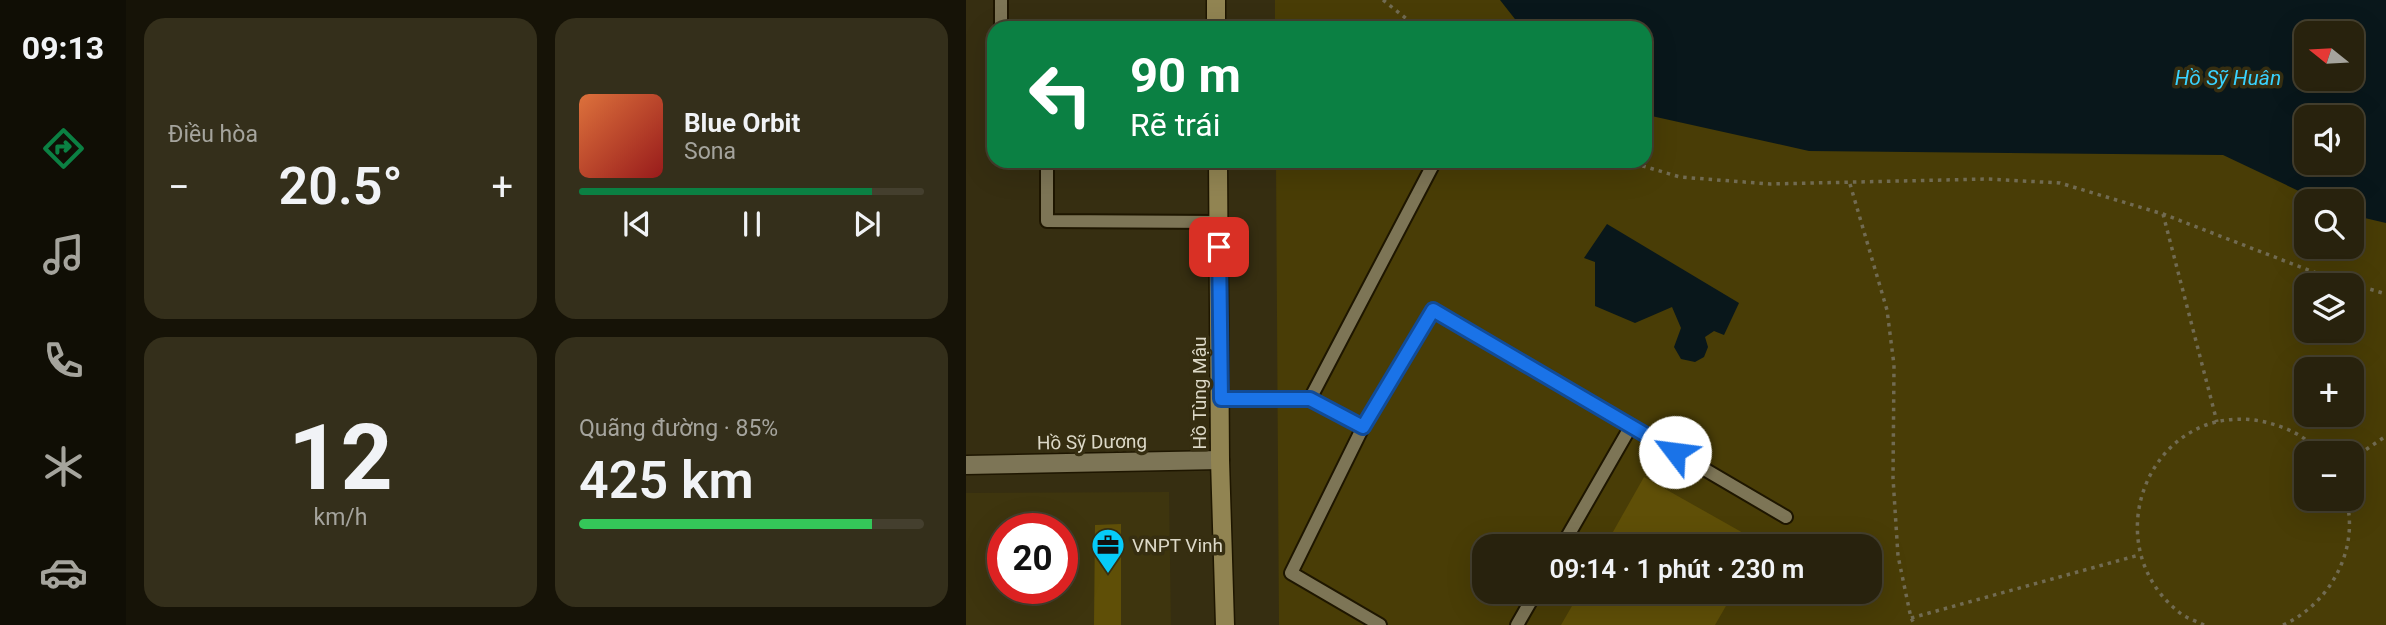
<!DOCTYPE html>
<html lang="vi">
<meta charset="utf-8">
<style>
body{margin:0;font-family:Roboto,sans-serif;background:#342f1b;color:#f1f3f6;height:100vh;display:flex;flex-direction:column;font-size:26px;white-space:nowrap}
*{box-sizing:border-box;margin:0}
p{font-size:23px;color:#a5a49d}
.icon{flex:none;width:38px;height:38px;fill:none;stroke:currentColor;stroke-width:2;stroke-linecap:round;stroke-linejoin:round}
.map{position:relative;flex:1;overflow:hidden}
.sheet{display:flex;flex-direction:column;gap:18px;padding:18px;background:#161307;width:840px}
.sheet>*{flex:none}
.guide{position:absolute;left:21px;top:21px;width:665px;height:147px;border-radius:21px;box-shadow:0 7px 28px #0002,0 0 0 2px #443f2e;background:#0b8043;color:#fff;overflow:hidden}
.needle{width:46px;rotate:288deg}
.buttons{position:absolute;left:1328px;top:21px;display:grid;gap:14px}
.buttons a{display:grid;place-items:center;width:70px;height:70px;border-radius:14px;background:#28220d;box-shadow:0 7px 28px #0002,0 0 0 2px #443f2e;font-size:35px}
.speed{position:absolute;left:21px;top:513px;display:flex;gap:14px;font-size:35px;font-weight:700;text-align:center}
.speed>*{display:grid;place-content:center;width:91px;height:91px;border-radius:50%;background:#28220d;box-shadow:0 7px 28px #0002,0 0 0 2px #443f2e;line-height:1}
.speed .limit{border:10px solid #d22;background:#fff;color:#111}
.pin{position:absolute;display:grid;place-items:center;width:60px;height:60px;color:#fff;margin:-30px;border-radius:14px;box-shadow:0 4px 10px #0006}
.me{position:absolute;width:77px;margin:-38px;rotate:300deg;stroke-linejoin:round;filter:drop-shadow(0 0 5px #0008)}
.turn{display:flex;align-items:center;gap:24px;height:147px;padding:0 28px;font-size:32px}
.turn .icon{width:91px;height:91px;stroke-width:2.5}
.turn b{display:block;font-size:49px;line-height:60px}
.big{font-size:52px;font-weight:600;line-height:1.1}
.sheet .card{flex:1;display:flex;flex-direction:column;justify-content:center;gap:10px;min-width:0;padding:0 24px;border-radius:21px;background:#342f1b}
.sheet .dial{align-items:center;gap:0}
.dial b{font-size:91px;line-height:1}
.song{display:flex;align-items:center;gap:21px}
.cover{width:84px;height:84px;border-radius:10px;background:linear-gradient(135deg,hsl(20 70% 55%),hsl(0 70% 35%))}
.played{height:7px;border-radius:4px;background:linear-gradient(90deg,#0b8043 85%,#443f2e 85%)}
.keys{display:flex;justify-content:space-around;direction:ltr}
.heat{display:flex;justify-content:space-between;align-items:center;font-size:38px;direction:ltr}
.charge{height:10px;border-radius:5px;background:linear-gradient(90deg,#34c759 85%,#443f2e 0)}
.sheet .tiles{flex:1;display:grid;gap:18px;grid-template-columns:repeat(2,1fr)}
.trip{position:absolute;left:506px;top:534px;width:410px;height:70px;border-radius:21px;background:#28220d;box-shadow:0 7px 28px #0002,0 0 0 2px #443f2e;font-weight:600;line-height:70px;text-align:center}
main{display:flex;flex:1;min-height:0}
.tabs{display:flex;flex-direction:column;width:126px;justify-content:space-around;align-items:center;background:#100e05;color:#a5a49d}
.tabs .icon{width:49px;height:49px}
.tabs .selected{color:#0b8043}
.tabs b{font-size:32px;color:#f1f3f6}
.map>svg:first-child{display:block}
</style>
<main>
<nav class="tabs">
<b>09:13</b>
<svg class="icon selected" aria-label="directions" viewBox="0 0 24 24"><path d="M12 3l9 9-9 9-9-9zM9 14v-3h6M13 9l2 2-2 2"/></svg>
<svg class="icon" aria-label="music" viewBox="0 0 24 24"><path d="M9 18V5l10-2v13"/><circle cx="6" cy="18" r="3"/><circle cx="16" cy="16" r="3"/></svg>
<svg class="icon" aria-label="phone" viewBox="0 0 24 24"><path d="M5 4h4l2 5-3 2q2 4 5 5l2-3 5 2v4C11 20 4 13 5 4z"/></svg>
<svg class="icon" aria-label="climate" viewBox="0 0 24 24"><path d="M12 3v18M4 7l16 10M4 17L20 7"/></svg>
<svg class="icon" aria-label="car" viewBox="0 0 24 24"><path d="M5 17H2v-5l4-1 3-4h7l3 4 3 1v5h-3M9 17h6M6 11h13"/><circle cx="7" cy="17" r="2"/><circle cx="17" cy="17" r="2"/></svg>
</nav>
<section class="sheet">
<div class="tiles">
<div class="card"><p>Điều hòa</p>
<div class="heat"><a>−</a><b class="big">20.5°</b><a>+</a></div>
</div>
<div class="card">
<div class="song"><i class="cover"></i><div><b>Blue Orbit</b><p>Sona</p></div></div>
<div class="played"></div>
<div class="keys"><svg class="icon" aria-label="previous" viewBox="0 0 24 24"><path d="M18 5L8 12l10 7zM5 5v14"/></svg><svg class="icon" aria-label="pause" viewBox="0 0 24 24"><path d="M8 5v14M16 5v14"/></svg><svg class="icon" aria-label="next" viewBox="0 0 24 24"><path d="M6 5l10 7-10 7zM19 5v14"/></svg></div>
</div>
<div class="card dial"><b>12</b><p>km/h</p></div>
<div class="card"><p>Quãng đường · 85%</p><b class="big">425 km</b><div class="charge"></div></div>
</div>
</section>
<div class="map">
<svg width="1420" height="625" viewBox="0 0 1420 625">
<rect width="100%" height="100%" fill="#362e11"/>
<path fill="#3e350e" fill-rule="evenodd" d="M 203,492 L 205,625 L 0,625 L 0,493 ZM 37,528 L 96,528 L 96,588 L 37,588 Z"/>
<path fill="#493d06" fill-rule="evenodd" d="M 309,0 L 1420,0 L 1420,625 L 313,625 L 310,161 L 679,161 L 679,28 L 309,28 ZM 1340,33 L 1386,33 L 1386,79 L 1340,79 ZM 1340,117 L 1386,117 L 1386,163 L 1340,163 ZM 1340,201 L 1386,201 L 1386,247 L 1340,247 ZM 1340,285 L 1386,285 L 1386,331 L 1340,331 ZM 1340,369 L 1386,369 L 1386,415 L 1340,415 ZM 1340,453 L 1386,453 L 1386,499 L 1340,499 ZM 518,546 L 903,546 L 903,592 L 518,592 Z"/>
<path fill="#09171b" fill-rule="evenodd" d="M 534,0 L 1420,0 L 1420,223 L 1386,215 L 1386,201 L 1354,201 L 1257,155 L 843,151 L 681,115 L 679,28 L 556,28 ZM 1340,33 L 1386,33 L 1386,79 L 1340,79 ZM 1340,117 L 1386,117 L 1386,163 L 1340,163 Z
M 641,224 L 773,303 L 758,335 L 748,331 L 739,337 L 742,347 L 738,357 L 729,362 L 715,359 L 708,347 L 715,328 L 706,307 L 669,323 L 629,306 L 629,262 L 618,258 Z"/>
<path fill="#5f4f07" d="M 678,477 L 795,543 L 793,546 L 639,546 Z
M 155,524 L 155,625 L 128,625 L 129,525 Z
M 614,592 L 768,592 L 749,625 L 595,625 Z"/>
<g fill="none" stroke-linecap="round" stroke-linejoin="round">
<defs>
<path id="lane" d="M 35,28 L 35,0
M 81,161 L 81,221 L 253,222
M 255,399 L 344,399 L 469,161
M 344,399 L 397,427
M 596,546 L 665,426
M 414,625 L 325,573 L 397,427 L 467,310 L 820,517
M 551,625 L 570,592"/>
<path id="street" d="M 0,465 L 254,460"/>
<path id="secondary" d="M 250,0 L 250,28
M 252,161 L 254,460 L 259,625"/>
</defs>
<use href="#lane" stroke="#1e1600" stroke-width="16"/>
<use href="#street" stroke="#1e1600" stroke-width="21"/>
<use href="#secondary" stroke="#1e1600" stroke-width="21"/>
<path stroke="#716b52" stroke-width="3.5" stroke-dasharray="3.5 5" stroke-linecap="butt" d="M 417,0 L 452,28
M 660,161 L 714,177 L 804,184 L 1021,179 L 1094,183 L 1197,214 L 1350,273 L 1420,294
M 884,184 L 921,310 L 928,365 L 927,478 L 932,556 L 945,618 L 949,625
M 1197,214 L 1251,422
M 1386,459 L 1420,436
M 945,618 L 1173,555
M 1238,625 C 1230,621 1220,618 1214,613 C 1124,542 1188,397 1299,422 C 1320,427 1340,436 1354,453
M 1317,625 C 1364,604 1394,549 1380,499"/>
<use href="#lane" stroke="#7d7556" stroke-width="12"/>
<use href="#street" stroke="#7d7556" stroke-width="18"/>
<use href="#secondary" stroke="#918452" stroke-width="18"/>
</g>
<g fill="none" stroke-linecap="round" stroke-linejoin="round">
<defs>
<path id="route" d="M 253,247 L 255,399 L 344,399 L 397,427 L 467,310 L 709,452"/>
</defs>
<use href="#route" stroke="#114b97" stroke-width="18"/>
<use href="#route" stroke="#1a73e8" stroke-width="12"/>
</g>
<defs>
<symbol id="office-pin" viewBox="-11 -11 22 30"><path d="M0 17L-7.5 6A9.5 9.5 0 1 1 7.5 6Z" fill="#06cbf9" stroke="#362e11"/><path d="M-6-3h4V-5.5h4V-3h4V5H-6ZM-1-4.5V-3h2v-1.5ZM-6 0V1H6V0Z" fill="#111"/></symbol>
</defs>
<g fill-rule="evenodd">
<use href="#office-pin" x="123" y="526" width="38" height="52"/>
</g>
<g text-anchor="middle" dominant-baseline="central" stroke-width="7" stroke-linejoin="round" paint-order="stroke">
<g font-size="19" fill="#dcd8c7" stroke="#362e11">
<text transform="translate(233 393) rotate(-90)">Hồ Tùng Mậu</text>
<text transform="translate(126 442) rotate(-1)">Hồ Sỹ Dương</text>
</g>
<g font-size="19" fill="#dcd8c7" stroke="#362e11" text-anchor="start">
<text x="166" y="545">VNPT Vinh</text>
</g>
<g font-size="21" font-style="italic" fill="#39d3ff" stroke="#362e11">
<text x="1262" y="78">Hồ Sỹ Huân</text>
</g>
</g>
</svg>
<div class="buttons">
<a><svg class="needle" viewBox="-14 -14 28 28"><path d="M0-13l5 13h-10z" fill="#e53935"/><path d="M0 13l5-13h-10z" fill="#a5a49d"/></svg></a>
<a><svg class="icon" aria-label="sound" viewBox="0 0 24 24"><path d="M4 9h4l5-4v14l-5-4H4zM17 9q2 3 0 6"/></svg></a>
<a><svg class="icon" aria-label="search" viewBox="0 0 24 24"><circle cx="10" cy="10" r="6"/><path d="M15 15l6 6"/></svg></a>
<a><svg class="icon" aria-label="layers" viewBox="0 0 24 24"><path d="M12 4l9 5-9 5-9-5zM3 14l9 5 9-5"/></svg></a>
<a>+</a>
<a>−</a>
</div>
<div class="speed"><div class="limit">20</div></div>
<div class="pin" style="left:253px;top:247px;background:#d93025"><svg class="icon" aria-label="arrive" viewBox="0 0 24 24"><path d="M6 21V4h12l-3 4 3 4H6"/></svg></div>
<svg class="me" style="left:709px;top:452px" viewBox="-20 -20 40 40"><circle r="19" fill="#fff"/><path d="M0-13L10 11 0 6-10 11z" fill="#1a73e8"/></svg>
<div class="trip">09:14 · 1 phút · 230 m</div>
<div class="guide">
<div class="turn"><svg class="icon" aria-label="left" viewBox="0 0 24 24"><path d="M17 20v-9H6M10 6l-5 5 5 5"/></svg><div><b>90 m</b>Rẽ trái</div></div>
</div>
</div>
</main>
